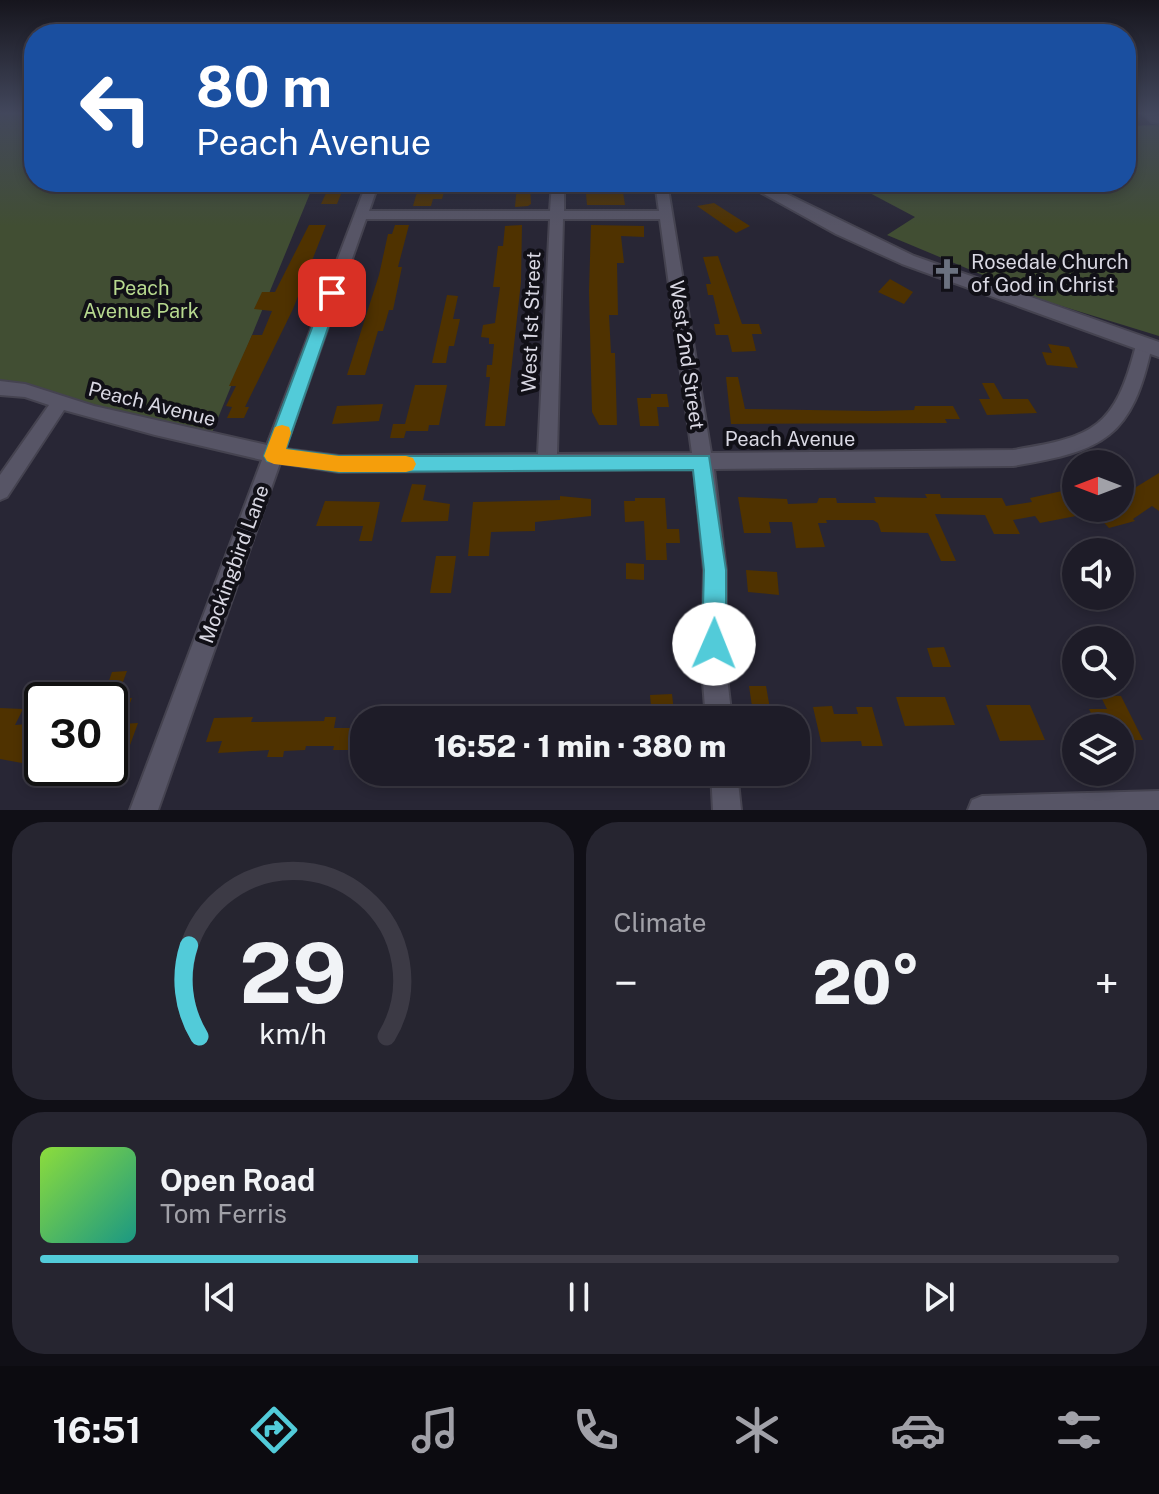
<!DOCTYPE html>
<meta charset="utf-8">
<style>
body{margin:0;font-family:"Public Sans",sans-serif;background:#262530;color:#f1f3f6;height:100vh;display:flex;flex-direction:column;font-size:30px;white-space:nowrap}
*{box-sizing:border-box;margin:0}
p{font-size:26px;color:#a1a1a8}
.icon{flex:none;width:44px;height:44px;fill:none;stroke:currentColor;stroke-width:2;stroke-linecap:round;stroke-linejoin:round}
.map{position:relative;height:810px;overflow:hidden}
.sheet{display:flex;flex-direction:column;gap:12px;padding:12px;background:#100f16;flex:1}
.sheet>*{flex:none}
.top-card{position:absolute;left:24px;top:24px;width:1112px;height:168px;border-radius:32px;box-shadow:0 4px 12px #0003,0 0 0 2px #3c3a45;background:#1a4fa0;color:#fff;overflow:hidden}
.needle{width:52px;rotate:270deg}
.controls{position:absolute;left:1062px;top:450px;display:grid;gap:16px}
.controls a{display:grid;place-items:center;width:72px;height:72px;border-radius:50%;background:#1e1c28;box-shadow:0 4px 12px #0003,0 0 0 2px #3c3a45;font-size:40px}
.speed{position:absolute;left:24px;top:682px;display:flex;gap:16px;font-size:40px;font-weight:700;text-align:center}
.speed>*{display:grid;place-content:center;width:104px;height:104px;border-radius:50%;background:#1e1c28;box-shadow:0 4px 12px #0003,0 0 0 2px #3c3a45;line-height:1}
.speed .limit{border:4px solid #111;border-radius:12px;background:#fff;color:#111}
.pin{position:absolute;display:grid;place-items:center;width:68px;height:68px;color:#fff;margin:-34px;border-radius:16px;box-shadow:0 4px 12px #0006}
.me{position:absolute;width:88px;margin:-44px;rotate:1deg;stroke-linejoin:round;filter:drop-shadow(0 0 6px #0008)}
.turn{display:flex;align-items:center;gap:28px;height:168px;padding:0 40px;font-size:36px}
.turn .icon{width:104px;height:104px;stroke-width:2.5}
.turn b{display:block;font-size:56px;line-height:68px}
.big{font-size:60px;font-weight:800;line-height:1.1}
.sheet .tile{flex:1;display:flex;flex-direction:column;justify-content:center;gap:12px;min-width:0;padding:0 28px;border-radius:32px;background:#262530}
.sheet .dial{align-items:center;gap:0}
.dial svg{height:208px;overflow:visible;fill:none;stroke:#3c3a45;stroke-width:7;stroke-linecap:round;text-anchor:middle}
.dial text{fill:#f1f3f6;stroke:none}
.song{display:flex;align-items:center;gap:24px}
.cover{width:96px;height:96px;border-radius:12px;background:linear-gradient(135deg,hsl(90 70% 55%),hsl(170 70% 35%))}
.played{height:8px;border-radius:4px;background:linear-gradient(90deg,#52cbd9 35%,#3c3a45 35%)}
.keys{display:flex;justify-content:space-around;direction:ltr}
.heat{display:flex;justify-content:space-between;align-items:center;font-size:44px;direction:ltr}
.sheet .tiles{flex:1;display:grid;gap:12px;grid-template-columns:1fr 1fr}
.tile:last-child{grid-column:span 2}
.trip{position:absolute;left:350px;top:706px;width:460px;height:80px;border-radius:32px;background:#1e1c28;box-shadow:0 4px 12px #0003,0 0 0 2px #3c3a45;font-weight:800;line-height:80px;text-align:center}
.menu{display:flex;height:128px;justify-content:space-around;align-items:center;background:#0c0b10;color:#a1a1a8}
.menu .icon{width:56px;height:56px}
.menu .selected{color:#52cbd9}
.menu b{font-size:36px;color:#f1f3f6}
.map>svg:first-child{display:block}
</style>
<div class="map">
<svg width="1159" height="810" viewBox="0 0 1159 810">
<rect width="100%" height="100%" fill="#282635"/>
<path fill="#414e33" d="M 0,113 L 34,113 L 34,182 L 327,182 L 313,186 L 209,440 L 32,391 L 0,392 Z
M 1159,125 L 1159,336 L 1045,301 L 887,235 L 915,217 L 849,182 L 1126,182 L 1126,126 Z"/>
<path fill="#4f3200" d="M 331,182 L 346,182 L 337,204 L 321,204 Z
M 425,182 L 447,182 L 442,199 L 433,199 L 431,206 L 413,206 L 417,192 L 422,192 Z
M 517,184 L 530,184 L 531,204 L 528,206 L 515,207 Z
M 585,184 L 622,185 L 625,205 L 587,205 Z
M 714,203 L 750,226 L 736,233 L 697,206 Z
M 309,225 L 326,225 L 293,309 L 245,407 L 249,407 L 244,418 L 227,418 L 232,407 L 226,406 L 236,386 L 229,386 L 252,335 L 262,335 L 272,311 L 254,309 L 262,292 L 275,292 Z
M 395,225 L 409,225 L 398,267 L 402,267 L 393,310 L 389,310 L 383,331 L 378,331 L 365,375 L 347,375 L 379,275 L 388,234 L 392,234 Z
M 522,225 L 521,282 L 505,426 L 485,426 L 490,377 L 486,377 L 487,365 L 492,365 L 494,344 L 489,344 L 489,338 L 481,337 L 483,325 L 495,323 L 500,287 L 493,287 L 498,246 L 503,246 L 505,226 Z
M 591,225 L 644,226 L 644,237 L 621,236 L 624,263 L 617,263 L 618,315 L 609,315 L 611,353 L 615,353 L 617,425 L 599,425 L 592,412 L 589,291 Z
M 718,256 L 742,324 L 759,324 L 762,334 L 752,334 L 756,351 L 732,352 L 728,335 L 716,335 L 714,324 L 720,324 L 713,295 L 708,295 L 706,284 L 711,284 L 703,257 Z
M 890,279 L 913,292 L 904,304 L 878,292 Z
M 447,295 L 458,296 L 453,319 L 460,319 L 454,346 L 449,346 L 446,363 L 432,363 Z
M 1048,344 L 1069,347 L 1078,368 L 1047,365 L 1042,352 L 1052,353 Z
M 726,377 L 738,377 L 745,409 L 874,411 L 914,410 L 915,406 L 953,406 L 960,419 L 945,419 L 947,423 L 731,424 Z
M 982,383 L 994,383 L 1003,399 L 1028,399 L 1037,413 L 987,415 L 979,399 L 990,399 Z
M 415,385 L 447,385 L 439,425 L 429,425 L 428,431 L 406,431 L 404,438 L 390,438 L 393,424 L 405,424 Z
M 651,394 L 667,394 L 669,407 L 657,407 L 659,426 L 640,426 L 637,398 L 651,398 Z
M 383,404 L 379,421 L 332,424 L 337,406 Z
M 1159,473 L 1159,511 L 1152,506 L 1133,519 L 1135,521 L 1109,528 L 1090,508 L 1120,508 L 1120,497 Z
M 412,484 L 426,485 L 423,500 L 450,504 L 448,521 L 401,522 Z
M 1076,488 L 1076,516 L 1040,523 L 1035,516 L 1013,520 L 1020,534 L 994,534 L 985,515 L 935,514 L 956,561 L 941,561 L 928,533 L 881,532 L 878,523 L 873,520 L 826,520 L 827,523 L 818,523 L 825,547 L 796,548 L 792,522 L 769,522 L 771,533 L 744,533 L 738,497 L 787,499 L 788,504 L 817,503 L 819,498 L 836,498 L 837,503 L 876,503 L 874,497 L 927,498 L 925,494 L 940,494 L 941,498 L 1002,498 L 1006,506 L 1032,502 L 1030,498 Z
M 560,496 L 591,499 L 591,516 L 535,522 L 535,531 L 491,532 L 489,556 L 468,556 L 473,502 L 560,500 Z
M 635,498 L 665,498 L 667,529 L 679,529 L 680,543 L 666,543 L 667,560 L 646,560 L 644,521 L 625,522 L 624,501 L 635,501 Z
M 325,501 L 380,502 L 372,541 L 359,541 L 363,526 L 316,526 Z
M 436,556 L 456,556 L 451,593 L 430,593 Z
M 626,563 L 644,564 L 644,580 L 626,579 Z
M 746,570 L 777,572 L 779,595 L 748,592 Z
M 944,647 L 951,667 L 933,667 L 927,648 Z
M 127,671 L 117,698 L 132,698 L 122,724 L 138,723 L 125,759 L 110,759 L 110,692 L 105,692 L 112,672 Z
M 749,686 L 766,686 L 772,720 L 754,720 Z
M 672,694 L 675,720 L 616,720 L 615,706 L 651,706 L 650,695 Z
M 1100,695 L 1121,696 L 1143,740 L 1120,740 L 1120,728 L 1098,728 L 1089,709 L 1107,709 Z
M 896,697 L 945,697 L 955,725 L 905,726 Z
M 986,705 L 1030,705 L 1045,740 L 1000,741 Z
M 832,706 L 834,714 L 858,714 L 856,707 L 872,707 L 883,746 L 862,746 L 861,741 L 821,742 L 813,707 Z
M 0,708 L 23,709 L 15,725 L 42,723 L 42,762 L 22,763 L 0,759 Z
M 253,717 L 251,722 L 324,721 L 325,717 L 336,717 L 334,728 L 364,728 L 364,750 L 333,750 L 334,746 L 306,746 L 305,750 L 284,751 L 283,757 L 267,757 L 269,750 L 218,753 L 222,741 L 206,742 L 214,718 Z"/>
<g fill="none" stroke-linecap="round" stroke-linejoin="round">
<defs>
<path id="minor" d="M 1143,113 L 1154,113 L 1159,117 L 1159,123 L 1152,122 Z
M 367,182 L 379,182 L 369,211 L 550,211 L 552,182 L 564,182 L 564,211 L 659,211 L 655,182 L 667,182 L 711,453 L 1013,450 C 1094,437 1115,428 1136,345 L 1144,339 L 1152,345 C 1132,438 1104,451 1013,466 L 714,469 L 726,570 L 726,669 L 732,720 L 706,720 L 702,669 L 704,570 L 694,469 L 339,472 L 280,463 L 158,810 L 130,810 L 262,460 L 155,435 L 64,410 L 7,497 L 0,500 L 0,475 L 49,405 L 25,397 L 0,395 L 0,381 L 25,384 L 94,406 L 267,445 ZM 366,219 L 550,219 L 538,454 L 339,456 L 285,449 ZM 563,219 L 660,219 L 692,453 L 557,454 Z
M 711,772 L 737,772 L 741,810 L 713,810 Z
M 1159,791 L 1159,810 L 968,810 L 972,800 L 982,796 Z"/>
<path id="tertiary" d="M 742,182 L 762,182 L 914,256 L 1159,342 L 1159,357 L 902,264 L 836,234 Z"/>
</defs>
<use href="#minor" stroke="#454350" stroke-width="4"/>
<use href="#tertiary" stroke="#454350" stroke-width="4"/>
<use href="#minor" fill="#575566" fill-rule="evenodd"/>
<use href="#tertiary" fill="#575566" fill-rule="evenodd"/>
</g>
<linearGradient id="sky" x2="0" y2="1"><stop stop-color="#16151d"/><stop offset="0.5" stop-color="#42475c"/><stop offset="1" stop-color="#42475c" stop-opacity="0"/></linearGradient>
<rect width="1159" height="226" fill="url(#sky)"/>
<path fill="#52cbd9" stroke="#35848d" stroke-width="2" d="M 332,288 L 340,293 L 286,449 L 339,456 L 709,456 L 726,570 L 726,644 L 722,653 L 714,656 L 706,653 L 702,644 L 704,570 L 693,470 L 339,472 L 267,461 L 264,456 L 325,293 Z"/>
<path fill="#f59e0b" d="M 282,425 L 289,427 L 291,433 L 286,449 L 339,456 L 406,456 L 413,458 L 416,464 L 413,470 L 406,472 L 339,472 L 274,464 L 267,461 L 264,456 L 275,427 Z"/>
<defs>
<symbol id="church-bare" viewBox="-9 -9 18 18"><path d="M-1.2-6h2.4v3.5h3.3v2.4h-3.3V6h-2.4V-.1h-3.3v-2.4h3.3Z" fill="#6b7280" stroke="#111017" stroke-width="2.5" paint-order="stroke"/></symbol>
</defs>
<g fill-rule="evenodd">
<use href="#church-bare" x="925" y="252" width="44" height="44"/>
</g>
<g text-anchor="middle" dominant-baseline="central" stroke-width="8" stroke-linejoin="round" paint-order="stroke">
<g font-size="20" fill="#d9d8e3" stroke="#111017" text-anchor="start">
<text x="971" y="262">Rosedale Church<tspan x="971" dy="23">of God in Christ</tspan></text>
</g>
<g font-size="20" fill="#b7d98f" stroke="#111017">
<text x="141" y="288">Peach<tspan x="141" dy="23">Avenue Park</tspan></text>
</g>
<g font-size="20" fill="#d9d8e3" stroke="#111017">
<text transform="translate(531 322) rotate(-88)">West 1st Street</text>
<text transform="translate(687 355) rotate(82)">West 2nd Street</text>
<text transform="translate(152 404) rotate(14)">Peach Avenue</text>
<text x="790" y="439">Peach Avenue</text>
<text transform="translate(234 564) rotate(-70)">Mockingbird Lane</text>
</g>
</g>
</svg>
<div class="controls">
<a><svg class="needle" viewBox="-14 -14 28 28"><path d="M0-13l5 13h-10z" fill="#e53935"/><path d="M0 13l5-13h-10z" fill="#a1a1a8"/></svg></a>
<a><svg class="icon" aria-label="sound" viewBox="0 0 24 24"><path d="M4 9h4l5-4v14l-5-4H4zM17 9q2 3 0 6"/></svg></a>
<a><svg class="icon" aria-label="search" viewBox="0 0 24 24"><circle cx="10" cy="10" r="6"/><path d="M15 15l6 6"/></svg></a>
<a><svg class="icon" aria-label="layers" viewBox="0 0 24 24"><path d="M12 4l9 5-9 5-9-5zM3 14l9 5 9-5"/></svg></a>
</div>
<div class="speed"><div class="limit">30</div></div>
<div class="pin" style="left:332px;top:293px;background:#d93025"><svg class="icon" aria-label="arrive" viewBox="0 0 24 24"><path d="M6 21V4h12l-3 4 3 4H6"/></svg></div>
<svg class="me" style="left:714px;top:644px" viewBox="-20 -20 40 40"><circle r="19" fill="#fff"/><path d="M0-13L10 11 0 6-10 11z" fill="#52cbd9"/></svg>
<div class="trip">16:52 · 1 min · 380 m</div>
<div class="top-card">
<div class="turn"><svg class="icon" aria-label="left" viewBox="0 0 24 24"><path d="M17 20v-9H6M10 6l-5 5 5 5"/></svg><div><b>80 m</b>Peach Avenue</div></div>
</div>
</div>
<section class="sheet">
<div class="tiles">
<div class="tile dial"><svg viewBox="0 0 100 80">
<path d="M14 69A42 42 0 1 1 86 69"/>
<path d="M14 69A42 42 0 0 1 10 34" stroke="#52cbd9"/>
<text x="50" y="56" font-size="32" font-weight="700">29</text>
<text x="50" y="72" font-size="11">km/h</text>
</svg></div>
<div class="tile"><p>Climate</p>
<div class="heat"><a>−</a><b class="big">20°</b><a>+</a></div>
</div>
<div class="tile">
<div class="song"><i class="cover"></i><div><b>Open Road</b><p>Tom Ferris</p></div></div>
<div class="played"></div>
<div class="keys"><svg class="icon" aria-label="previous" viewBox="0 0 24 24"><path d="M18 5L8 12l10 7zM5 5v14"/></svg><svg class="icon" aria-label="pause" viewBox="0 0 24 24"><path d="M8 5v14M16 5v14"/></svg><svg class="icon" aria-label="next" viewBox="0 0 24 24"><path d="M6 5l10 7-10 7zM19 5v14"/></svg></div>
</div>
</div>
</section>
<nav class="menu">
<b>16:51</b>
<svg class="icon selected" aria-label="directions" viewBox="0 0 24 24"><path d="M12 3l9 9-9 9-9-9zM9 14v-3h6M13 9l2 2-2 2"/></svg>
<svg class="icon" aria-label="music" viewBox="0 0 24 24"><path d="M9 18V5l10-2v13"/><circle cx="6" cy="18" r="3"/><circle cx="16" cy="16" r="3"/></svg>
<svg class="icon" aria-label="phone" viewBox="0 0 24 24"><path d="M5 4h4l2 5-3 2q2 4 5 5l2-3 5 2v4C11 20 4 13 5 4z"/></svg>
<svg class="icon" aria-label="climate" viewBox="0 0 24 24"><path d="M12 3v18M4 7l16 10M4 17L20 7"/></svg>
<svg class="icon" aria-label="car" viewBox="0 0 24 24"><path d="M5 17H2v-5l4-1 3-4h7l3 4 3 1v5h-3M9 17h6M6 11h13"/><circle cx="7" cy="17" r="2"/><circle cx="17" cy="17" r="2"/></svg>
<svg class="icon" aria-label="filters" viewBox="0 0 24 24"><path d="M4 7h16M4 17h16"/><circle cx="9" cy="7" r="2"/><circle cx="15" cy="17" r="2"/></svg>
</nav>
